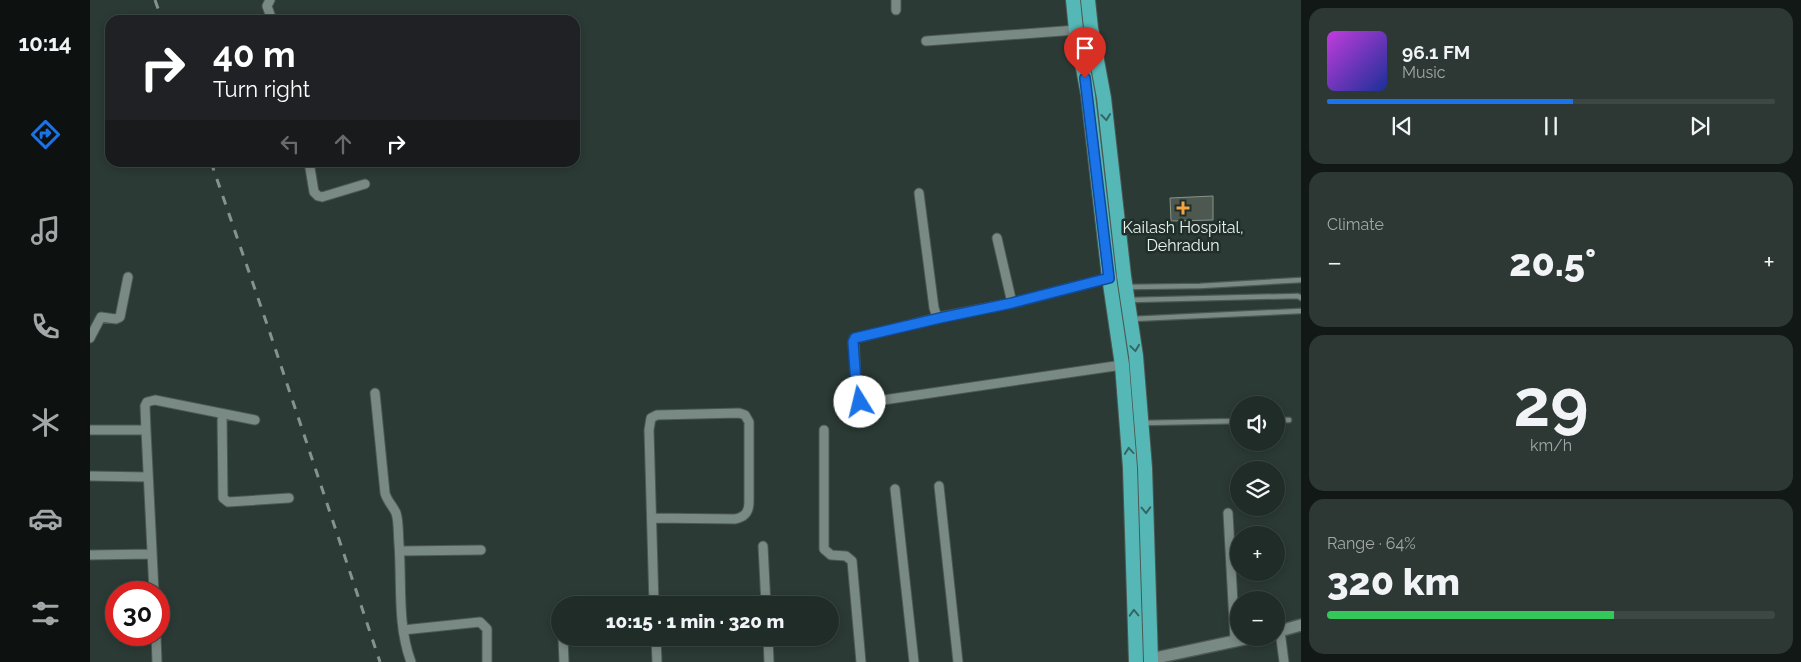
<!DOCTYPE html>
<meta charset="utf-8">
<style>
body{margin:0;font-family:Raleway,sans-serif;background:#2d3834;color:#f1f3f6;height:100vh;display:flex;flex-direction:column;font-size:19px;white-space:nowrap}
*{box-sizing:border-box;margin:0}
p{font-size:16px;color:#a2a7a8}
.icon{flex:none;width:28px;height:28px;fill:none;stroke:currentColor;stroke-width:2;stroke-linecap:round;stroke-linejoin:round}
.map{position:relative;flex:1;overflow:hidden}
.sheet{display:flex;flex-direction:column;gap:8px;padding:8px;background:#121816;width:500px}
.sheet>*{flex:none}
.banner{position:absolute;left:15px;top:15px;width:475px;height:152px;border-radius:15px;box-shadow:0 2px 8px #0003,0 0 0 1px #3d4845;background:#202124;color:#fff;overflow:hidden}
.tools{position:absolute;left:1140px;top:396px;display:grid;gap:10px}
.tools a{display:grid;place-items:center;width:55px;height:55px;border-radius:50%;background:#202c28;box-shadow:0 2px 8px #0003,0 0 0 1px #3d4845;font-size:25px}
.speed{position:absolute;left:15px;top:581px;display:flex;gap:10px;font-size:25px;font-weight:700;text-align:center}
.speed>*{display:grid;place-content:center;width:65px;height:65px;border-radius:50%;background:#202c28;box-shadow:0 2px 8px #0003,0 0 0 1px #3d4845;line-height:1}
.speed .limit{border:8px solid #d22;background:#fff;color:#111}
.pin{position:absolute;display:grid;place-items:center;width:42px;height:42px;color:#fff;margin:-51px -21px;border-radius:50% 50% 50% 0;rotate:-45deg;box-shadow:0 0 5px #0007}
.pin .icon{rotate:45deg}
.me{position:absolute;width:55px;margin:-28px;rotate:351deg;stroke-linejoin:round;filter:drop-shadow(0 0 4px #0008)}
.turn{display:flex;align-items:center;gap:18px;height:105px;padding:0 25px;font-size:22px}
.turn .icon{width:65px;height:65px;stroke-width:2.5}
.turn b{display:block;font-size:35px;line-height:42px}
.lanes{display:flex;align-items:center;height:48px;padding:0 25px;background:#0003;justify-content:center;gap:25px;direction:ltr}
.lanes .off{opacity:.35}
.big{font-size:38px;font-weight:800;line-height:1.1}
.sheet .card{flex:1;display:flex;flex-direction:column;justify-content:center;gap:8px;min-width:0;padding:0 18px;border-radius:15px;background:#2d3834}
.sheet .dial{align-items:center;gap:0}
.dial b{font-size:65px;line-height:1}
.song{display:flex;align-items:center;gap:15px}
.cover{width:60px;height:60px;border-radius:8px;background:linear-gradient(135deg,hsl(290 70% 55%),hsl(230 70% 35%))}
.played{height:5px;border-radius:2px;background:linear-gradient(90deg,#1a73e8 55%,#3d4845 55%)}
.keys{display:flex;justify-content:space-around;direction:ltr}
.heat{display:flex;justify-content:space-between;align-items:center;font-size:28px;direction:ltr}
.charge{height:8px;border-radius:4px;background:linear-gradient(90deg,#34c759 64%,#3d4845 0)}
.trip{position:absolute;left:461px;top:596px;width:288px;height:50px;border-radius:25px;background:#202c28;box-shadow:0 2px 8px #0003,0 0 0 1px #3d4845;font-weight:800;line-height:50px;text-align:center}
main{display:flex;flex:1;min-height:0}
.menu{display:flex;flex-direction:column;width:90px;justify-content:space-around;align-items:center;background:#0d1210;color:#a2a7a8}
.menu .icon{width:35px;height:35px}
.menu .current{color:#1a73e8}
.menu b{font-size:22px;color:#f1f3f6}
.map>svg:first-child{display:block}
</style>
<main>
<nav class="menu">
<b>10:14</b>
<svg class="icon current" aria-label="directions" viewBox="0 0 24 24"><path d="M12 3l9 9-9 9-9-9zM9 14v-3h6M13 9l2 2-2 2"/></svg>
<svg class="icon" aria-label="music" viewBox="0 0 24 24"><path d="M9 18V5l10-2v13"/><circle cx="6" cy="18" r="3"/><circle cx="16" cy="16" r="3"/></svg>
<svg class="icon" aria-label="phone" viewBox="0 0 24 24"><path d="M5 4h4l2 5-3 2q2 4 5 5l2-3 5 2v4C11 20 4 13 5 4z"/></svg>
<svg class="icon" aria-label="climate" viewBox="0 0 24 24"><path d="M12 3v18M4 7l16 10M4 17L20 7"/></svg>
<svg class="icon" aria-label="car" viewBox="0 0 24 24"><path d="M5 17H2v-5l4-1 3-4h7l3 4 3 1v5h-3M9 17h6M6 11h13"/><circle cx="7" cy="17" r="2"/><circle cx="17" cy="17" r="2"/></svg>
<svg class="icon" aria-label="filters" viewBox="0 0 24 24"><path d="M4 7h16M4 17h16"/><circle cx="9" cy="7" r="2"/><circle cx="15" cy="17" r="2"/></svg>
</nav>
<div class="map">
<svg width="1211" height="662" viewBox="0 0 1211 662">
<rect width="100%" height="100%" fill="#2b3a35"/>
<path fill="#4d5950" stroke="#87948a" d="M 1123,196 L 1123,220 L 1081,221 L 1080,198 Z"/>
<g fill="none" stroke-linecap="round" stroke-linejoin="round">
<defs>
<path id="service" d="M 1037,287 L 1110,286 L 1211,280
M 1041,300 L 1208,296 L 1211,298
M 1042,319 L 1211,311
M 1186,420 L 1199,420
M 1052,423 L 1149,421"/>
<path id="minor" d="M 180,0 L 177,6 L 182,20
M 806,0 L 806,10
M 836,41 L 986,30
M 219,162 L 224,192 L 228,196 L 232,197 L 275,184
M 829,193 L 844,308 L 846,314 L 850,317 L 922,303 L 1022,277
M 907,238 L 922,303
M 850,317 L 764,339 L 767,397 L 770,402 L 773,403 L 1032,365
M 0,338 L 11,317 L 26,319 L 30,317 L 38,277
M 285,393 L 295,493 C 297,501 303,506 306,513 C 309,522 308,534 309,544 C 312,584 307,624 321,662
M 132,414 L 133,498 L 138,502 L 199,498
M 0,430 L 56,430
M 734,430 L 734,549 L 741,555 L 756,556 L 762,561 L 771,662
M 0,476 L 58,477
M 849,486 L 868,662
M 805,489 L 824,662
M 1138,513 L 1145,640
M 562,518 L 645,519 C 655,517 659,512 659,502 L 659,422 L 655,415 L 649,413 L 567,415 L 561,418 L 559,430 L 564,605
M 673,546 L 676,605
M 310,551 L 391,550
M 0,555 L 62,554
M 64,592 L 56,430 L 55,406 L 57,402 L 65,400 L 165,420
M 313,630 L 390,622 L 397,629 L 397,662
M 1190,631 L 1194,662
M 66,635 L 67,662
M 473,638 L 474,662
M 566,638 L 567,662
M 678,638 L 679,662"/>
<path id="tertiary" d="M 1186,632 L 1211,625
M 1061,659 L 1159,638"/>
<path id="trunk" d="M 983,0 L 986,30 L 998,95 L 1019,277 L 1032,365 L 1040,468 L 1046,662
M 998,0 L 1001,28 L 1014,98 L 1034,276 L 1046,356 L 1055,468 L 1061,662"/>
</defs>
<use href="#service" stroke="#4b5853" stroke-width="7"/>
<use href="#minor" stroke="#4b5853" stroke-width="11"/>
<use href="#tertiary" stroke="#4b5853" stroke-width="14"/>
<use href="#trunk" stroke="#4b5853" stroke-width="16"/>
<use href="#service" stroke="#798984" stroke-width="4.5"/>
<use href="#minor" stroke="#798984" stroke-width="9"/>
<use href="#tertiary" stroke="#798984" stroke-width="11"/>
<use href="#trunk" stroke="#56b8b6" stroke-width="14"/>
<path stroke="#85928e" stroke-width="3" stroke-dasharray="9 9" stroke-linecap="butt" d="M 65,0 L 72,20
M 121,162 L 179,330 L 290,662"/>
</g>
<defs><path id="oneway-chevron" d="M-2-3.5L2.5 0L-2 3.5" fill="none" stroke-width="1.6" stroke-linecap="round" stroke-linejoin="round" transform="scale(1.25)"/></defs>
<g stroke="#366663">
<use href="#oneway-chevron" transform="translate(1016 117) rotate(84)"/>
<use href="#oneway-chevron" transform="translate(1045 348) rotate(82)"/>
<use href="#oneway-chevron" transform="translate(1039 451) rotate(-95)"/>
<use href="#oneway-chevron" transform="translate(1056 510) rotate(88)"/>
<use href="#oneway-chevron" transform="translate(1044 613) rotate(-92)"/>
</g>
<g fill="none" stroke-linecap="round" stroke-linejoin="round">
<defs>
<path id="route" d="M 770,402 L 767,397 L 763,342 L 765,338 L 850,318 L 922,303 L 1019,278 L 995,78"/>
</defs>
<use href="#route" stroke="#114b97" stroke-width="12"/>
<use href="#route" stroke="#1a73e8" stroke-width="9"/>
</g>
<path fill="#f4a344" stroke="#212f2b" stroke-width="2" d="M1090.5 200.5h5v5h5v5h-5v5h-5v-5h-5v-5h5z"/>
<g text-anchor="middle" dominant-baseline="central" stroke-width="5" stroke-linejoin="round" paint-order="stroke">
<g font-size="16" fill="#e9f3ef" stroke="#212f2b">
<text x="1093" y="227">Kailash Hospital,<tspan x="1093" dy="18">Dehradun</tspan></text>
</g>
</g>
</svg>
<div class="tools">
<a><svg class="icon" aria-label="sound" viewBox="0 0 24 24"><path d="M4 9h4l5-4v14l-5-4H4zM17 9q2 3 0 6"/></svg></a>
<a><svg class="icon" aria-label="layers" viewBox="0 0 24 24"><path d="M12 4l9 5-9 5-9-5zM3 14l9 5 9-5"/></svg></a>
<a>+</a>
<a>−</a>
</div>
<div class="speed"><div class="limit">30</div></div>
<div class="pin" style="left:995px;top:78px;background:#d93025"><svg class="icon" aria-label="arrive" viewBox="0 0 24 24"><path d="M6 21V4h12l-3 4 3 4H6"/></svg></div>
<svg class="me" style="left:770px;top:402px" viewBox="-20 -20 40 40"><circle r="19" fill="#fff"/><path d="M0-13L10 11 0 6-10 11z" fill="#1a73e8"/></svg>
<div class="trip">10:15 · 1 min · 320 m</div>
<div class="banner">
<div class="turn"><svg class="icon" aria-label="right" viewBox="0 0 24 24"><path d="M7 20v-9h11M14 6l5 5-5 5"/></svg><div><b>40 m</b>Turn right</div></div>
<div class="lanes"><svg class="icon off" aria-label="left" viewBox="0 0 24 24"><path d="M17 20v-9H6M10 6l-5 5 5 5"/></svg><svg class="icon off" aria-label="ahead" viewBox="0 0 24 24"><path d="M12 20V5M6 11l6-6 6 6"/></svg><svg class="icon" aria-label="right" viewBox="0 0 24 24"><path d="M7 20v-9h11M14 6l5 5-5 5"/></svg></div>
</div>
</div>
<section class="sheet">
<div class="card">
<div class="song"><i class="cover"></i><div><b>96.1 FM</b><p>Music</p></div></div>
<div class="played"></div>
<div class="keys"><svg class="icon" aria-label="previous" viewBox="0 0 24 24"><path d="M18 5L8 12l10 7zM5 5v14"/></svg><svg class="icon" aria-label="pause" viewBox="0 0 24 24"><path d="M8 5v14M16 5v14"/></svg><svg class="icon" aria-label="next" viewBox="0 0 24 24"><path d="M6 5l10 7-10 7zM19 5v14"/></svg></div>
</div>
<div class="card"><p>Climate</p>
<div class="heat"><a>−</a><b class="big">20.5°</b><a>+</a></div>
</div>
<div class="card dial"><b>29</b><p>km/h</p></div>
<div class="card"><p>Range · 64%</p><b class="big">320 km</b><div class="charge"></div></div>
</section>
</main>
